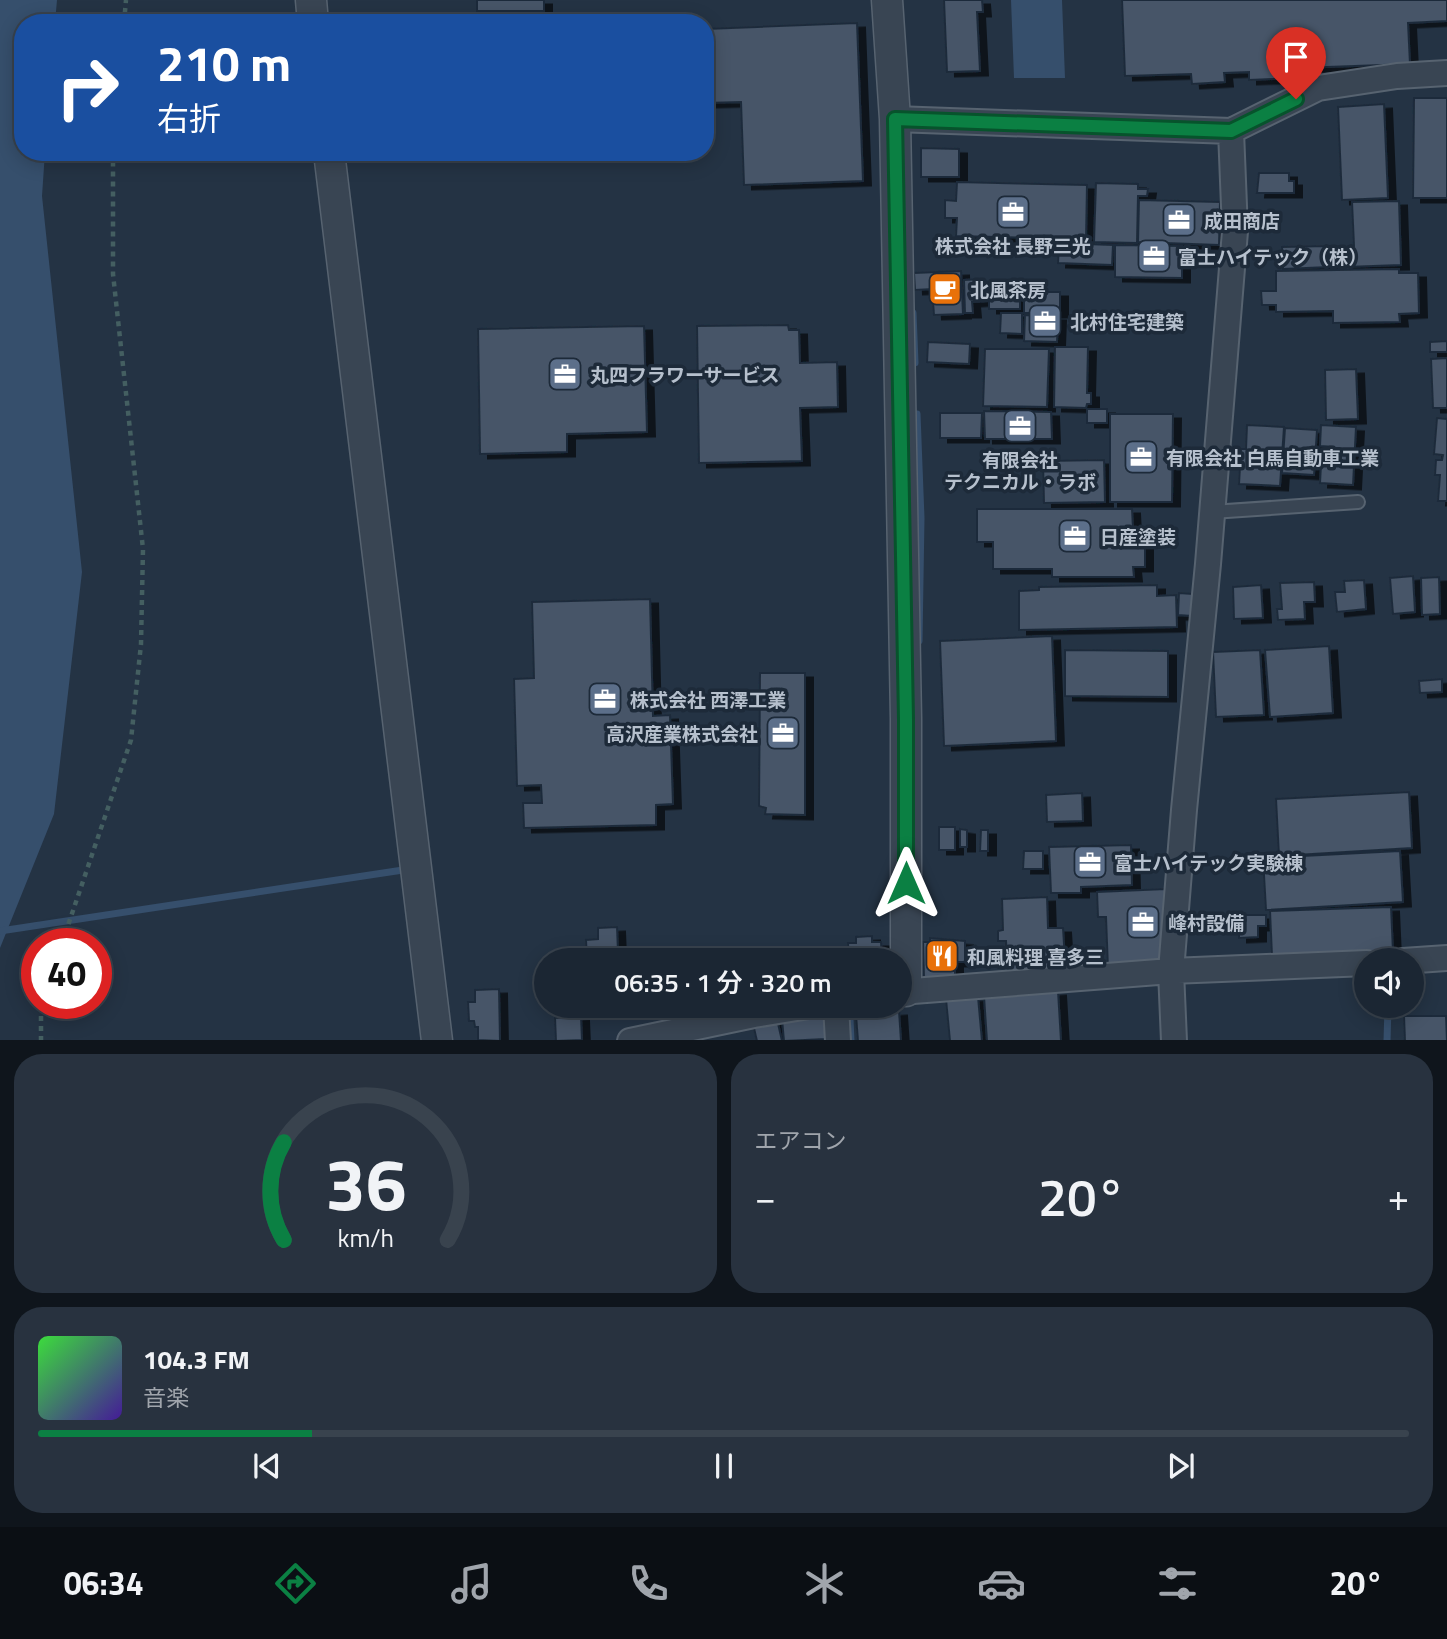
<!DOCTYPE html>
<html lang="ja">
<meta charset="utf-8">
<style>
body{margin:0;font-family:"Titillium Web","Noto Sans JP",sans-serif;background:#28323f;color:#f1f3f6;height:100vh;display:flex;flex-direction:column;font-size:26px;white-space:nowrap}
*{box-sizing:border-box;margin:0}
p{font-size:23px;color:#a0a5ac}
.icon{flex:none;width:38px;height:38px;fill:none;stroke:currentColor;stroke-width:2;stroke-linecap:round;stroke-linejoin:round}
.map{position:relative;height:1040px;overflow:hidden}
.panel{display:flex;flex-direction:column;gap:14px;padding:14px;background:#0f151c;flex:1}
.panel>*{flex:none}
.banner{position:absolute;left:14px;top:14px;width:700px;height:147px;border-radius:28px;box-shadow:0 4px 18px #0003,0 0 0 2px #39434e;background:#1a4fa0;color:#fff;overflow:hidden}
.controls{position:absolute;left:1354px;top:948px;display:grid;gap:14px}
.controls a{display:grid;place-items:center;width:70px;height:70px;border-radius:50%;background:#1b2633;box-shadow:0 4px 18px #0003,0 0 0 2px #39434e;font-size:35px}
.speed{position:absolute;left:21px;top:928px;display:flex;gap:14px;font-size:35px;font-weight:700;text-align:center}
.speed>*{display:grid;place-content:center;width:91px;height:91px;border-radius:50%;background:#1b2633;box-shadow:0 4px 18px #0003,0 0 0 2px #39434e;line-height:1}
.speed .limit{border:10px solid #d22;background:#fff;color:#111}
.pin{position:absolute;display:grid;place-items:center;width:60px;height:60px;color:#fff;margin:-72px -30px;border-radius:50% 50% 50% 0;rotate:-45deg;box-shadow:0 0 7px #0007}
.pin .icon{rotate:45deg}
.me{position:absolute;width:77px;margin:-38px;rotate:0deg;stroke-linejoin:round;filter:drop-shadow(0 0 5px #0008)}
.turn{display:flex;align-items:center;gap:24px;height:147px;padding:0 28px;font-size:32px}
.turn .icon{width:91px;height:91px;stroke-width:2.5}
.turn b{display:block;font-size:49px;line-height:60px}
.big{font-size:52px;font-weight:600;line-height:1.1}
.panel .widget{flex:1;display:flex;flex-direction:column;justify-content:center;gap:10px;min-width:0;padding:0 24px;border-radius:28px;background:#28323f}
.panel .dial{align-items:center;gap:0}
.dial svg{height:182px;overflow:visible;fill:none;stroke:#39434e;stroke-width:7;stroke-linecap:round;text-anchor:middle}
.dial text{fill:#f1f3f6;stroke:none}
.song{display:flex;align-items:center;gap:21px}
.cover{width:84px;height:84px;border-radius:10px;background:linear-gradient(135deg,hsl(120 70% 55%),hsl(260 70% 35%))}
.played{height:7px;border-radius:4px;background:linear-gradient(90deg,#0b8043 20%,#39434e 20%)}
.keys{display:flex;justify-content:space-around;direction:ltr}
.heat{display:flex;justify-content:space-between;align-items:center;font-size:38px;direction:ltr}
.panel .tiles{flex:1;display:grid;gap:14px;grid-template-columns:1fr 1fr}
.widget:last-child{grid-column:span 2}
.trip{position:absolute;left:534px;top:948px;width:378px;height:70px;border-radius:35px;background:#1b2633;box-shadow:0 4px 18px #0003,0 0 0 2px #39434e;font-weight:600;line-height:70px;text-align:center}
.menu{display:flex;height:112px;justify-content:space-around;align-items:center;background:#0b0f14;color:#a0a5ac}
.menu .icon{width:49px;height:49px}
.menu .current{color:#0b8043}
.menu b{font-size:32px;color:#f1f3f6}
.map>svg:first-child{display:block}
</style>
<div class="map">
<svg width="1447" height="1041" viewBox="0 0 1447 1041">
<defs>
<filter id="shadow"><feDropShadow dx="8" dy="4.5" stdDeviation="0" flood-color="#0009"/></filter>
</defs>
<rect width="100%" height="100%" fill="#243344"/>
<path fill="#364f6c" d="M 0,0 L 57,0 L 55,23 L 23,23 L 23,152 L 45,152 L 42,196 L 82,572 L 54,814 L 0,948 Z
M 1011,0 L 1062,0 L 1065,78 L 1014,78 Z"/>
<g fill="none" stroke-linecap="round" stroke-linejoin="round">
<path stroke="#364f6c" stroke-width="7" d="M 913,313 L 915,363
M 917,414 L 921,518 L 919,641
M 0,931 L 403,870
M 850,1019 L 851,1041
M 1387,1041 L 1388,1006"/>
</g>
<path fill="#465568" stroke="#1f2c3b" stroke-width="2" filter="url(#shadow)" d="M 477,0 L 544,0 L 544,11 L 477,11 Z
M 944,0 L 982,0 L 983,12 L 977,12 L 980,71 L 947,72 Z
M 1122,0 L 1447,0 L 1447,21 L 1408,23 L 1410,64 L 1300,68 L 1300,78 L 1249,80 L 1249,72 L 1224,73 L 1225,82 L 1192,84 L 1191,74 L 1125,76 Z
M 857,23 L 863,181 L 744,185 L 741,102 L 705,103 L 705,29 Z
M 1414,98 L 1447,98 L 1447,198 L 1413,198 Z
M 1384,104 L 1388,198 L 1342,200 L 1338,107 Z
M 921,148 L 959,149 L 959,177 L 921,177 Z
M 1259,173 L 1289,173 L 1289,181 L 1294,181 L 1294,193 L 1257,193 Z
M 957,182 L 1087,185 L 1086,239 L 956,236 L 957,218 L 945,218 L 945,200 L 956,201 Z
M 1096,183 L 1138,184 L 1138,189 L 1148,189 L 1147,196 L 1138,196 L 1137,243 L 1094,242 Z
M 1139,200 L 1220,202 L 1219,245 L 1138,242 Z
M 1399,201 L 1401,265 L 1345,267 L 1344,249 L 1354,246 L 1352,202 Z
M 1059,243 L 1113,245 L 1112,265 L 1058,263 Z
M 1115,245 L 1182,246 L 1182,278 L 1115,277 Z
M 1328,246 L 1329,267 L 1283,269 L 1282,247 Z
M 1399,269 L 1399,273 L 1418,273 L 1419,313 L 1399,314 L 1400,322 L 1333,323 L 1333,311 L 1276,312 L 1276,305 L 1262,305 L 1261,291 L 1276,291 L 1276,271 Z
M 961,271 L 963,314 L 934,315 L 932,289 L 915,290 L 914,273 Z
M 984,279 L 985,301 L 972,302 L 973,313 L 965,313 L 964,280 Z
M 1024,292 L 1060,292 L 1060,313 L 1024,313 Z
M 989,296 L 1020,296 L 1020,309 L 989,309 Z
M 1001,313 L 1022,313 L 1022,334 L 1000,333 Z
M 1025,315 L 1058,316 L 1057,342 L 1024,341 Z
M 788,325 L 789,330 L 799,330 L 800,363 L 837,362 L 838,407 L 800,408 L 802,461 L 699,463 L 697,326 Z
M 644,326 L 647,432 L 567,434 L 567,452 L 480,454 L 478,329 Z
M 1447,341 L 1447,352 L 1430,352 L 1430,342 Z
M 928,342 L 970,344 L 969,364 L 927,362 Z
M 1055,347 L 1088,347 L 1087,393 L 1091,393 L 1091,404 L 1087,404 L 1086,408 L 1054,407 Z
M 985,349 L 1049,349 L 1047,407 L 983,406 Z
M 1447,358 L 1447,408 L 1433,408 L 1431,359 Z
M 1356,369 L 1358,419 L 1326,420 L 1325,370 Z
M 1087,409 L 1107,409 L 1107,423 L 1087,423 Z
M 984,411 L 1051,412 L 1052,439 L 985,439 Z
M 940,413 L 982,413 L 981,438 L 940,438 Z
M 1110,414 L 1173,414 L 1172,502 L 1110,502 Z
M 1437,418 L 1447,419 L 1447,501 L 1438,501 L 1440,475 L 1435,475 L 1436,460 L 1442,460 L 1443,455 L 1434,454 Z
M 1247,425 L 1284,427 L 1280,486 L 1239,484 L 1241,449 L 1246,449 Z
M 1321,425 L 1356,427 L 1353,485 L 1320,483 L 1321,465 L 1333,466 L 1334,447 L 1320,446 Z
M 1285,428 L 1317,430 L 1314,475 L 1282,473 Z
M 1104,460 L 1105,502 L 1044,503 L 1043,461 Z
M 977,509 L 1132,509 L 1133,529 L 1145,529 L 1145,567 L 1133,567 L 1134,577 L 1052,577 L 1052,569 L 993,569 L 993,542 L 977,542 Z
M 1413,576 L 1415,612 L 1393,614 L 1390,578 Z
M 1439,577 L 1440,614 L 1422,615 L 1421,578 Z
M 1364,580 L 1366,609 L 1337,612 L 1335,592 L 1345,592 L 1344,581 Z
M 1314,582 L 1315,602 L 1304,602 L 1305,619 L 1278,620 L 1277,609 L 1282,609 L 1280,583 Z
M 1157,585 L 1157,596 L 1176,595 L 1177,627 L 1019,630 L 1019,591 L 1039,590 L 1039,587 Z
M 1261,585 L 1263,618 L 1234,619 L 1233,587 Z
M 1179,593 L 1193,594 L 1192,616 L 1178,615 Z
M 650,599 L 653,716 L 670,715 L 673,804 L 656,805 L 656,825 L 524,828 L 523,803 L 542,803 L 541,785 L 517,786 L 514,679 L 534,678 L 532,602 Z
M 1052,636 L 1056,741 L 944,746 L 940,641 Z
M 1329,646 L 1333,713 L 1270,717 L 1265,650 Z
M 1065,650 L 1168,651 L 1168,697 L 1065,696 Z
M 1260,650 L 1264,715 L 1216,717 L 1213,652 Z
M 760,673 L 805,673 L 805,815 L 765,814 L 766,808 L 759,806 Z
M 1442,679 L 1442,692 L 1420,693 L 1419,681 Z
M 1409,792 L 1412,848 L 1279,856 L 1276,799 Z
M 1082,793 L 1083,821 L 1047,822 L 1046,795 Z
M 939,827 L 955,827 L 955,850 L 939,850 Z
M 960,829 L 967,830 L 967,847 L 960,847 Z
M 981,830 L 988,830 L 988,851 L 980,851 Z
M 1131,845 L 1132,885 L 1081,887 L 1081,893 L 1051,893 L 1049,847 Z
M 1024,851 L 1043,851 L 1043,869 L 1023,869 Z
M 1400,851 L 1403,902 L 1266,910 L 1263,858 Z
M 1166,889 L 1162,967 L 1108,969 L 1106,917 L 1098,917 L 1097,892 Z
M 1047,897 L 1048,928 L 1063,928 L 1065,960 L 1060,960 L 1061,971 L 1008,977 L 1006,941 L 998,941 L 998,931 L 1003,930 L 1002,899 Z
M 1391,907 L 1393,952 L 1272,956 L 1270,911 Z
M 1239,915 L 1266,915 L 1266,926 L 1258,926 L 1258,937 L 1239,938 Z
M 617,927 L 618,952 L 623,952 L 623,961 L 587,961 L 586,940 L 598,939 L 598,928 Z
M 872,936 L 872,942 L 881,942 L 882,961 L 849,961 L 848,943 L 856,943 L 856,937 Z
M 930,938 L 965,941 L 965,962 L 955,962 L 955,978 L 924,978 L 923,942 L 930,942 Z
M 499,989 L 500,1041 L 478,1040 L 478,1027 L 475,1027 L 474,1021 L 469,1021 L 468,1002 L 475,1002 L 475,990 Z
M 1058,991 L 1061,1041 L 987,1041 L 984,996 Z
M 978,997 L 982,1041 L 950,1041 L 946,999 Z
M 887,1006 L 888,1012 L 899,1011 L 901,1041 L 858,1041 L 856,1015 L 861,1008 Z
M 581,1016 L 582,1040 L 556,1041 L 555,1018 Z
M 1404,1016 L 1446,1016 L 1447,1041 L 1405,1041 Z
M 825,1017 L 826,1039 L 784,1041 L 782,1019 Z
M 777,1019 L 782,1041 L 757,1041 L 753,1024 Z"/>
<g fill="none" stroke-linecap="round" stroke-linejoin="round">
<defs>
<path id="service" d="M 1212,512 L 1358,502"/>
<path id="minor" d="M 895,119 L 1231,131 L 1235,231 L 1208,564 L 1184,810 L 1171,971 L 1174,1041
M 1231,131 L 1318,88 L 1397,76 L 1447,73
M 1403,961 L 1447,958
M 900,992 L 1171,971 L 1367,963
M 836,1006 L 838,1041
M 630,1041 L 754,1015 L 809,1006"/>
<path id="tertiary" d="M 311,0 L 313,23
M 887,0 L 895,119 L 906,719 L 906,991
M 329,152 L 437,1041"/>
</defs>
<use href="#service" stroke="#576370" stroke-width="16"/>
<use href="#minor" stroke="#576370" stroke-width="28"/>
<use href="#tertiary" stroke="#576370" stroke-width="33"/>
<path stroke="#445f61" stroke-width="4.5" stroke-dasharray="5 5" stroke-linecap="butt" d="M 124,23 L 126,0
M 62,943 L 131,740 L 141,644 L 143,549 L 113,274 L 113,152
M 41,1041 L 41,1003"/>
<use href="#service" stroke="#394553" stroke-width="12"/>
<use href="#minor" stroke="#394553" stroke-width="24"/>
<use href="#tertiary" stroke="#394553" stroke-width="30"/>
</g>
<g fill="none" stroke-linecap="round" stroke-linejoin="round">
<defs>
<path id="route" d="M 906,883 L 906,719 L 895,119 L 1231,131 L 1296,99"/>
</defs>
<use href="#route" stroke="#07532c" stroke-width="18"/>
<use href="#route" stroke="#0b8043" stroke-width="12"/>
</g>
<defs>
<symbol id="office-square" viewBox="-11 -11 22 22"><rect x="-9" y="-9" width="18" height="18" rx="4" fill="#5c6f8a" stroke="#1d2a39"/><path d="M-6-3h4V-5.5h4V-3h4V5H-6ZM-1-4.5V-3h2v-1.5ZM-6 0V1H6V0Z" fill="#fff"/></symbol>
<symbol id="cafe-square" viewBox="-11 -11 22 22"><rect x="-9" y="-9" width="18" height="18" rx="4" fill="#e8710a" stroke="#1d2a39"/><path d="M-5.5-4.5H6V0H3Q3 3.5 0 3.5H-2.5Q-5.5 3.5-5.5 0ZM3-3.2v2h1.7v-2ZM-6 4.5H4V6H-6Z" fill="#fff"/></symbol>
<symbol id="restaurant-square" viewBox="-11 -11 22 22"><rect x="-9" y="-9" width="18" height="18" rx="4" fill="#e8710a" stroke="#1d2a39"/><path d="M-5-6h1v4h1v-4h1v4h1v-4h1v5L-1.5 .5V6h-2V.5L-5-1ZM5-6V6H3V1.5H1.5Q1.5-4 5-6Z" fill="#fff"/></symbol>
</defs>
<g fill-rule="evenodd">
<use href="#office-square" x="994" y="193" width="38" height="38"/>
<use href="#office-square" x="1160" y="201" width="38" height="38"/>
<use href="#office-square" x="1135" y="237" width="38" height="38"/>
<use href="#cafe-square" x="926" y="270" width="38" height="38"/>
<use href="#office-square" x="1026" y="302" width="38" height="38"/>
<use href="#office-square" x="546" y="355" width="38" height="38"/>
<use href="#office-square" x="1001" y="407" width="38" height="38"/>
<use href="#office-square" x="1122" y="438" width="38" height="38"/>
<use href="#office-square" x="1056" y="517" width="38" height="38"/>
<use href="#office-square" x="586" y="680" width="38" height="38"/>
<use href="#office-square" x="764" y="714" width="38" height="38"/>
<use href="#office-square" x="1071" y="843" width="38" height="38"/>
<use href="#office-square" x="1124" y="903" width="38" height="38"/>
<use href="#restaurant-square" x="923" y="937" width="38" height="38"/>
</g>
<g text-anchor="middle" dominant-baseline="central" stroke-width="7" stroke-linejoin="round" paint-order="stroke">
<g font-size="19" font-weight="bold" fill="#b6c0cd" stroke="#1d2a39" text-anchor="start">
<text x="1204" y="220">成田商店</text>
<text x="1013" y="245" text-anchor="middle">株式会社 長野三光</text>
<text x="1178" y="256">富士ハイテック（株）</text>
<text x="970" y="289">北風茶房</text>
<text x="1070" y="321">北村住宅建築</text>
<text x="590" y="374">丸四フラワーサービス</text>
<text x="1166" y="457">有限会社 白馬自動車工業</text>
<text x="1020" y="459" text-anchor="middle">有限会社<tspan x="1020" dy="22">テクニカル・ラボ</tspan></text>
<text x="1100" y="536">日産塗装</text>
<text x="630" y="699">株式会社 西澤工業</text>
<text x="758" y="733" text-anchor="end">高沢産業株式会社</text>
<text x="1114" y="862">富士ハイテック実験棟</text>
<text x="1168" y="922">峰村設備</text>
<text x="967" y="956">和風料理 喜多三</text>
</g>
</g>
</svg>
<div class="controls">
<a><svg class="icon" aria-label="sound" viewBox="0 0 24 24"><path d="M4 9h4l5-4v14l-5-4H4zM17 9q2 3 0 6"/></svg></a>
</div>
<div class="speed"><div class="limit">40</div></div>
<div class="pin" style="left:1296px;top:99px;background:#d93025"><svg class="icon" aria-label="arrive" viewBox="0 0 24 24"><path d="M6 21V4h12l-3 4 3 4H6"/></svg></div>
<svg class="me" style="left:906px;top:883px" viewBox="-20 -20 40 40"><path d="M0-17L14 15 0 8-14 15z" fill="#0b8043" stroke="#fff" stroke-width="4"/></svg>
<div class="trip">06:35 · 1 分 · 320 m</div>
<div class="banner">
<div class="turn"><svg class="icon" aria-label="right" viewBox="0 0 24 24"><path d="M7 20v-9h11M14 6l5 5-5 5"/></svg><div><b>210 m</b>右折</div></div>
</div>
</div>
<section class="panel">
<div class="tiles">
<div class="widget dial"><svg viewBox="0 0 100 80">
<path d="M14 69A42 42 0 1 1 86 69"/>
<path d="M14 69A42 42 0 0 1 14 26" stroke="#0b8043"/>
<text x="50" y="56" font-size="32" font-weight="700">36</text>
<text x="50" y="72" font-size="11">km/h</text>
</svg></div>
<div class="widget"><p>エアコン</p>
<div class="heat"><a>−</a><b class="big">20°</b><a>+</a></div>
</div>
<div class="widget">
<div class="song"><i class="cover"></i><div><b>104.3 FM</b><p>音楽</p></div></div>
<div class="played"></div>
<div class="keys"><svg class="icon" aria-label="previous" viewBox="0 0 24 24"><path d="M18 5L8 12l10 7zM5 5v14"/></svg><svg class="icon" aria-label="pause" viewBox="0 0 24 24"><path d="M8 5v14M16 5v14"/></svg><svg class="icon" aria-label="next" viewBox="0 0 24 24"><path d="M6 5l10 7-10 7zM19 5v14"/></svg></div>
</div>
</div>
</section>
<nav class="menu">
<b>06:34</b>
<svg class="icon current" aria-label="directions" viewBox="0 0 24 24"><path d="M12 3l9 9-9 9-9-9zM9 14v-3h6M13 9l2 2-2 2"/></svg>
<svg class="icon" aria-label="music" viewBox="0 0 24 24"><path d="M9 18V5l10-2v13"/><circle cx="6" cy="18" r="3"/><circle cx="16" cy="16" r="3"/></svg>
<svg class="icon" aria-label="phone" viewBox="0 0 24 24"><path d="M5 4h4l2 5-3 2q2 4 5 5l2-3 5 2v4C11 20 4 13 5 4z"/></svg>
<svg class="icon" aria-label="climate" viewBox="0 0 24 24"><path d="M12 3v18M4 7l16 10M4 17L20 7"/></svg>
<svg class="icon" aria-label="car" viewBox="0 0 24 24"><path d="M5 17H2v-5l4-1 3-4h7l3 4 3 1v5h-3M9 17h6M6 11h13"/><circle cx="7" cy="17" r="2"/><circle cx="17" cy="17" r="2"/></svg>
<svg class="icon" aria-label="filters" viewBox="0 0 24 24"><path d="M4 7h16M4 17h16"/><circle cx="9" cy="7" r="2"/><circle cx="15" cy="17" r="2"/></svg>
<b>20°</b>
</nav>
